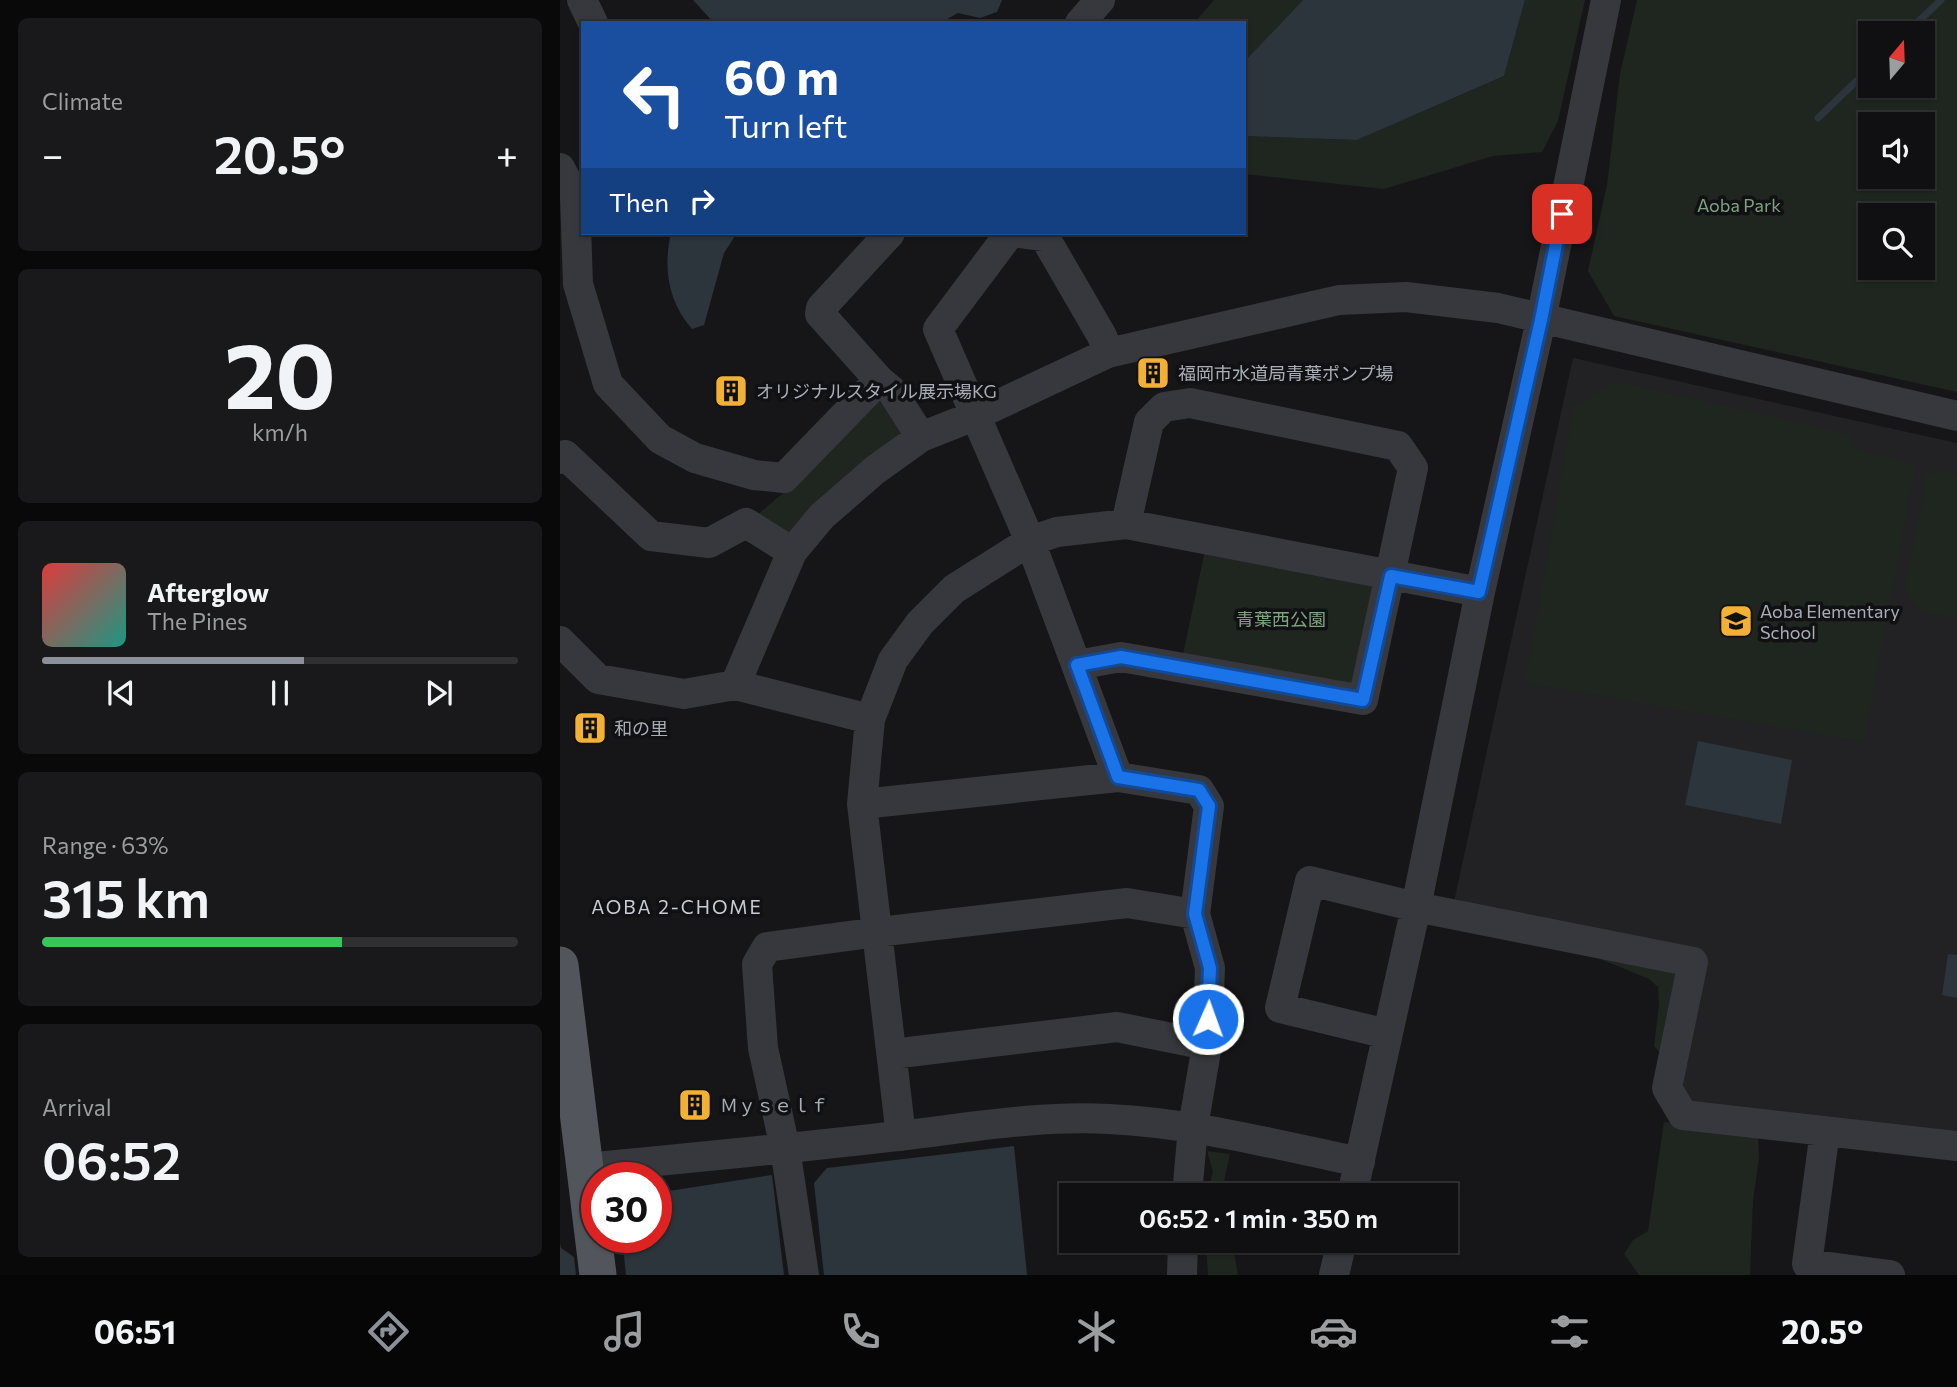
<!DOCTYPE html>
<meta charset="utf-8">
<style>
body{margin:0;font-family:Commissioner,"Noto Sans JP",sans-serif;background:#19191b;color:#f1f3f6;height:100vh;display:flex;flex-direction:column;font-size:26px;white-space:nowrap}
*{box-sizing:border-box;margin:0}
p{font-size:23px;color:#9c9d9f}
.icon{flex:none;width:38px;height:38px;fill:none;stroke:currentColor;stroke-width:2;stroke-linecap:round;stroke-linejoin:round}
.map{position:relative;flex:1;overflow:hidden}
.drawer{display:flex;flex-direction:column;gap:18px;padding:18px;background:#09090a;width:560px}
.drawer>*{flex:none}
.guide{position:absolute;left:21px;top:21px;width:665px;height:214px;border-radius:0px;box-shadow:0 2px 5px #0004,0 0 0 2px #303032;background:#1a4fa0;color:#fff;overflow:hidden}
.needle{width:46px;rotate:19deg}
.buttons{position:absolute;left:1298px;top:21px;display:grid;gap:14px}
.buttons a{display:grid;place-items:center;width:77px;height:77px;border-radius:0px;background:#101012;box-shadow:0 2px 5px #0004,0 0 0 2px #303032;font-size:35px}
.speed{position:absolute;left:21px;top:1162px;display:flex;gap:14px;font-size:35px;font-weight:700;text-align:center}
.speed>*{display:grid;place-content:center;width:91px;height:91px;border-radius:50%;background:#101012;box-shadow:0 2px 5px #0004,0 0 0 2px #303032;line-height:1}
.speed .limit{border:10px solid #d22;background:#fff;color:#111}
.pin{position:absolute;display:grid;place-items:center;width:60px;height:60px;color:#fff;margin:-30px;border-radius:14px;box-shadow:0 4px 10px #0006}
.me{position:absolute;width:77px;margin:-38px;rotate:2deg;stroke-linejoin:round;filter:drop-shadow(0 0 5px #0008)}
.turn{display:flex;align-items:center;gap:24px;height:147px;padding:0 28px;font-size:32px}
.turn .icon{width:91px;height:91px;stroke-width:2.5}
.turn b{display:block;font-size:49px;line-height:60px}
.then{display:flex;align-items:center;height:66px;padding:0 28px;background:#0003;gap:14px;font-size:26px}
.big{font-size:52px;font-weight:600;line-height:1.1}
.drawer .tile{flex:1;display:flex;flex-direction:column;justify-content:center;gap:10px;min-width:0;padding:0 24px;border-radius:10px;background:#19191b}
.drawer .dial{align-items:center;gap:0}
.dial b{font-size:91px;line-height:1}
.song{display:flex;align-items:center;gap:21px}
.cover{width:84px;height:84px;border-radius:10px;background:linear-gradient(135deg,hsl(0 70% 55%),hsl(170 70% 35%))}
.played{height:7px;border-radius:4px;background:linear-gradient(90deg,#8c9099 55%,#303032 55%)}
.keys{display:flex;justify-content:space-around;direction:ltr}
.heat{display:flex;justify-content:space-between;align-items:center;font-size:38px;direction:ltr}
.charge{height:10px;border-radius:5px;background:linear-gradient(90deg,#34c759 63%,#303032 0)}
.trip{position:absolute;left:499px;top:1183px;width:399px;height:70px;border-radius:0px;background:#101012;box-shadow:0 2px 5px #0004,0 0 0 2px #303032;font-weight:600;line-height:70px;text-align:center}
.dock{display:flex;height:112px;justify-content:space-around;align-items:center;background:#060607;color:#9c9d9f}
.dock .icon{width:49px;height:49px}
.dock .selected{color:#8c9099}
.dock b{font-size:32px;color:#f1f3f6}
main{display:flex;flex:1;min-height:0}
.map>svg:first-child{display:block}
</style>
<main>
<section class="drawer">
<div class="tile"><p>Climate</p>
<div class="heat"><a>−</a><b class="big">20.5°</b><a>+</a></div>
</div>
<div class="tile dial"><b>20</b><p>km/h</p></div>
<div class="tile">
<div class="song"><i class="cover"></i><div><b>Afterglow</b><p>The Pines</p></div></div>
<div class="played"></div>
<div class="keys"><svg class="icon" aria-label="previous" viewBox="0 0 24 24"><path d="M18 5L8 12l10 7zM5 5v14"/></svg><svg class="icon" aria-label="pause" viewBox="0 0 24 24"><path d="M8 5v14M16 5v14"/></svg><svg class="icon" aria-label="next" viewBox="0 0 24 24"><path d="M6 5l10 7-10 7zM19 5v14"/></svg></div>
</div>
<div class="tile"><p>Range · 63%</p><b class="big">315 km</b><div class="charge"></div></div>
<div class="tile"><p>Arrival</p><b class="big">06:52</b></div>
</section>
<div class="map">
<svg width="1397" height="1275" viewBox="0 0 1397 1275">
<rect width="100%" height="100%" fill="#161618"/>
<path fill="#222225" d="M 1013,358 L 1397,443 L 1397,1133 L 1126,1107 L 1118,1089 L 1141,955 L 893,906 Z"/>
<path fill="#1e261f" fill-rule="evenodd" d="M 654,0 L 743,0 L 684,62 L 684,23 L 634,23 Z
M 965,0 L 1025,0 L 998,121 L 982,152 L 933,156 L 824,189 L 684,174 L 684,136 L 797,140 L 944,76 Z
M 1077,0 L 1397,0 L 1397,392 L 1054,316 L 1028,271 L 1047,185 L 1060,74 ZM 1311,33 L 1363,33 L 1363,86 L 1311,86 ZM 1311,124 L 1363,124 L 1363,177 L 1311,177 ZM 1311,215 L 1363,215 L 1363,268 L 1311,268 Z
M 1056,381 L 1293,435 L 1291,447 L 1356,464 L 1304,742 L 965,683 L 1014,407 Z
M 312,394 L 325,396 L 344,433 L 228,542 L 191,520 L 228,489 Z
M 1382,471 L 1397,475 L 1397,618 L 1363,613 L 1344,590 L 1363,499 L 1364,477 Z
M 646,546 L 818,583 L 795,691 L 623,654 Z
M 1013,948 L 1127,969 L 1096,1109 L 1104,1058 L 1094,1046 L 1099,1005 L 1098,987 L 1089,979 Z
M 1104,1122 L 1198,1132 L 1199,1157 L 1193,1201 L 1190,1275 L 1079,1275 L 1064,1254 L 1073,1240 L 1088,1231 Z
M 647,1151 L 670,1154 L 662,1190 L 664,1195 L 647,1195 L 653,1172 Z
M 646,1241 L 672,1241 L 678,1275 L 648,1275 Z"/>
<path fill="#2c353c" d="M 133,0 L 442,0 L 437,12 L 420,18 L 398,13 L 380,23 L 154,23 Z
M 743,0 L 965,0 L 944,76 L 797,140 L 684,136 L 684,62 Z
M 111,233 L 177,233 L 164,253 L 144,325 L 132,329 C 108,301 103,269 111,233 Z
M 1138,741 L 1232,760 L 1221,824 L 1125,805 Z
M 1388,954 L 1397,955 L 1397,998 L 1382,995 Z
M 454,1146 L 467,1275 L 264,1275 L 254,1183 L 267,1168 Z
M 212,1175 L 224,1275 L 66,1275 L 62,1237 L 96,1237 L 96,1193 Z
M 0,1243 L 1,1248 L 14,1257 L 16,1275 L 0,1275 Z"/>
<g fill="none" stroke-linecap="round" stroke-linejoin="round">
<path stroke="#2c353c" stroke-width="7" d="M 1346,33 L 1381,0
M 1258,118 L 1311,67"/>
<path stroke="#37383d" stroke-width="30" d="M 22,0 L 33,23
M 520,23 L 540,0
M 0,168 L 15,197 L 18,284 L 48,384 L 100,439 L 135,458 L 194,475 L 224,478 L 319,380
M 330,233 L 261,308 L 260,314 L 319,380 L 331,390 L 361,437
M 450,233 L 378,329 L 470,541 L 558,777 L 639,790 L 649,806 L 635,914 L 650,968 L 647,1045 L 633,1127 L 627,1195
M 460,233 L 484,236 L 542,336 L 548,353
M 0,459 L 5,455 L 91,536 L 149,543 L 186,523 L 232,552
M 0,641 L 38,679 L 124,694 L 175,685 L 310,719
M 517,665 L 561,657 L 803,700 L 853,468 L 838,446 L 630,403 L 604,407 L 589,422 L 566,524
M 175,685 L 232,552 L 262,516 L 315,470 L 361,437 L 414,416 L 548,353 L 779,300 L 846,297 L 938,308 L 1397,416
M 302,804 L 558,777
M 827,1034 L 720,1008 L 750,881 L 856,907 L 1133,962 L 1107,1088 L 1123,1115 L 1397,1146
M 332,1054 L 557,1027 L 647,1045
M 1265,1131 L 1247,1264 L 1330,1275
M 341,1136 L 302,804 L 310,719 L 333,660 L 360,623 L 394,589 L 470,541 L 497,532 L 566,524 L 920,592
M 26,1168 C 130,1158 234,1148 338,1136 C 408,1128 478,1115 549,1119 C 634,1123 717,1145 800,1162
M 792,1195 L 856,907 L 920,592 L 981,320 L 1046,0
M 244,1275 L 225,1148 L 203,1048 L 197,964 L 207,947 L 318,932 L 567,903 L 635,914
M 622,1275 L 623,1241
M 774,1275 L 782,1241"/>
<path stroke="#53555c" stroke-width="37" d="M 0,965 L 38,1275"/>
</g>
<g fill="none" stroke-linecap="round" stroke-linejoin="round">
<defs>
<path id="route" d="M 648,1019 L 650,968 L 635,914 L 649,806 L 639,790 L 558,777 L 517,665 L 561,657 L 803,700 L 831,576 L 919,592 L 981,320 L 1002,214"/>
</defs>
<use href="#route" stroke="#114b97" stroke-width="18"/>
<use href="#route" stroke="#1a73e8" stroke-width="12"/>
</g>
<defs>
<symbol id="building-square" viewBox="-11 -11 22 22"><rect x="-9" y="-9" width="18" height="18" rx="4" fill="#f2b134" stroke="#111113"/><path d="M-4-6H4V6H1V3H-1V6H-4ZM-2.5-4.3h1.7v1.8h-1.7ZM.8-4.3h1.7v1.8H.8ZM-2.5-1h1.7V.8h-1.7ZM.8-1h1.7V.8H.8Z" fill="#111"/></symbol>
<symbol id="school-square" viewBox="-11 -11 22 22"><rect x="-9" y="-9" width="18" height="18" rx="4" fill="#f2b134" stroke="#111113"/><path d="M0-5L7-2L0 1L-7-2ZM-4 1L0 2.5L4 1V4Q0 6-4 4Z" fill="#111"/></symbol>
</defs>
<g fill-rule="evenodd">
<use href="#building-square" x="574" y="354" width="38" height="38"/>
<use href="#building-square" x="152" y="372" width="38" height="38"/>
<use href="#school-square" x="1157" y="602" width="38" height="38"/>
<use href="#building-square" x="11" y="709" width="38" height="38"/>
<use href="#building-square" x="116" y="1086" width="38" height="38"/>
</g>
<g text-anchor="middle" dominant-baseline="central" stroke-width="7" stroke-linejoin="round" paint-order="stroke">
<g font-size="18" fill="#7fa381" stroke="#111113">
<text x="1179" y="205">Aoba Park</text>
<text x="721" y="619">青葉西公園</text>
</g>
<g font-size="18" fill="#a8adb8" stroke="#111113" text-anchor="start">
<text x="618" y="373">福岡市水道局青葉ポンプ場</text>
<text x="196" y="391">オリジナルスタイル展示場KG</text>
<text x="1200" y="611">Aoba Elementary<tspan x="1200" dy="21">School</tspan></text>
<text x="54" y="728">和の里</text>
<text x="160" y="1105">Ｍｙｓｅｌｆ</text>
</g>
<g font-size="19" letter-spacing="2" fill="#c9ccd4" stroke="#111113">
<text x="117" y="906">AOBA 2-CHOME</text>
</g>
</g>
</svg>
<div class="buttons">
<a><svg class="needle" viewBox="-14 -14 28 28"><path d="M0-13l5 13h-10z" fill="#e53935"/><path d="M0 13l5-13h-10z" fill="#9c9d9f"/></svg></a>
<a><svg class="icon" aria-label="sound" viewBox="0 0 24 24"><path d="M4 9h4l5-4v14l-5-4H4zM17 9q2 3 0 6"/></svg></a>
<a><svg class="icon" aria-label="search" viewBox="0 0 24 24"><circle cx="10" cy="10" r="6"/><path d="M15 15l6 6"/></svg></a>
</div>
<div class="speed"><div class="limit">30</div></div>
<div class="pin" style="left:1002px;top:214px;background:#d93025"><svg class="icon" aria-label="arrive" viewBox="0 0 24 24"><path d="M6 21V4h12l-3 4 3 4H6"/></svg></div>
<svg class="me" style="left:648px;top:1019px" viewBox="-20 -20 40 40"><circle r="17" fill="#1a73e8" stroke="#fff" stroke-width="3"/><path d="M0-11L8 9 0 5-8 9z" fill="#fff"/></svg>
<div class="trip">06:52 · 1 min · 350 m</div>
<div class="guide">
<div class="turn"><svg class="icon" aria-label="left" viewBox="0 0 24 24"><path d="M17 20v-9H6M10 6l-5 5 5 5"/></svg><div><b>60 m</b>Turn left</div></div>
<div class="then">Then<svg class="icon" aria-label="right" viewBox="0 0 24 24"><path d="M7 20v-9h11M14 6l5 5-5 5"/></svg></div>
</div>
</div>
</main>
<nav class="dock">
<b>06:51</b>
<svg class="icon selected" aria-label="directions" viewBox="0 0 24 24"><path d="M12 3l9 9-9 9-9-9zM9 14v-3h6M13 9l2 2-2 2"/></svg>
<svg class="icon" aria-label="music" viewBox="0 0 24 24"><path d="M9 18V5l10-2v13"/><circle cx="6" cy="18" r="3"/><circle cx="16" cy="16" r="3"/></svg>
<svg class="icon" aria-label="phone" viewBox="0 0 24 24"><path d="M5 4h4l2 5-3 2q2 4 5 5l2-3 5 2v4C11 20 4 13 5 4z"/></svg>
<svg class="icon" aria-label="climate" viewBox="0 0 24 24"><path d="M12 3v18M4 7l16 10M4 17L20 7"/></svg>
<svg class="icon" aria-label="car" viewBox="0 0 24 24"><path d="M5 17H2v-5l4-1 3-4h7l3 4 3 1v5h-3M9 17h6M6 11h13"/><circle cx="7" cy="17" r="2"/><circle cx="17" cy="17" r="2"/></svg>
<svg class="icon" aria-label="filters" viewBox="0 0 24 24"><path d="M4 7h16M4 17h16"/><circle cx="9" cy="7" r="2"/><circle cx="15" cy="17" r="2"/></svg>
<b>20.5°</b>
</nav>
